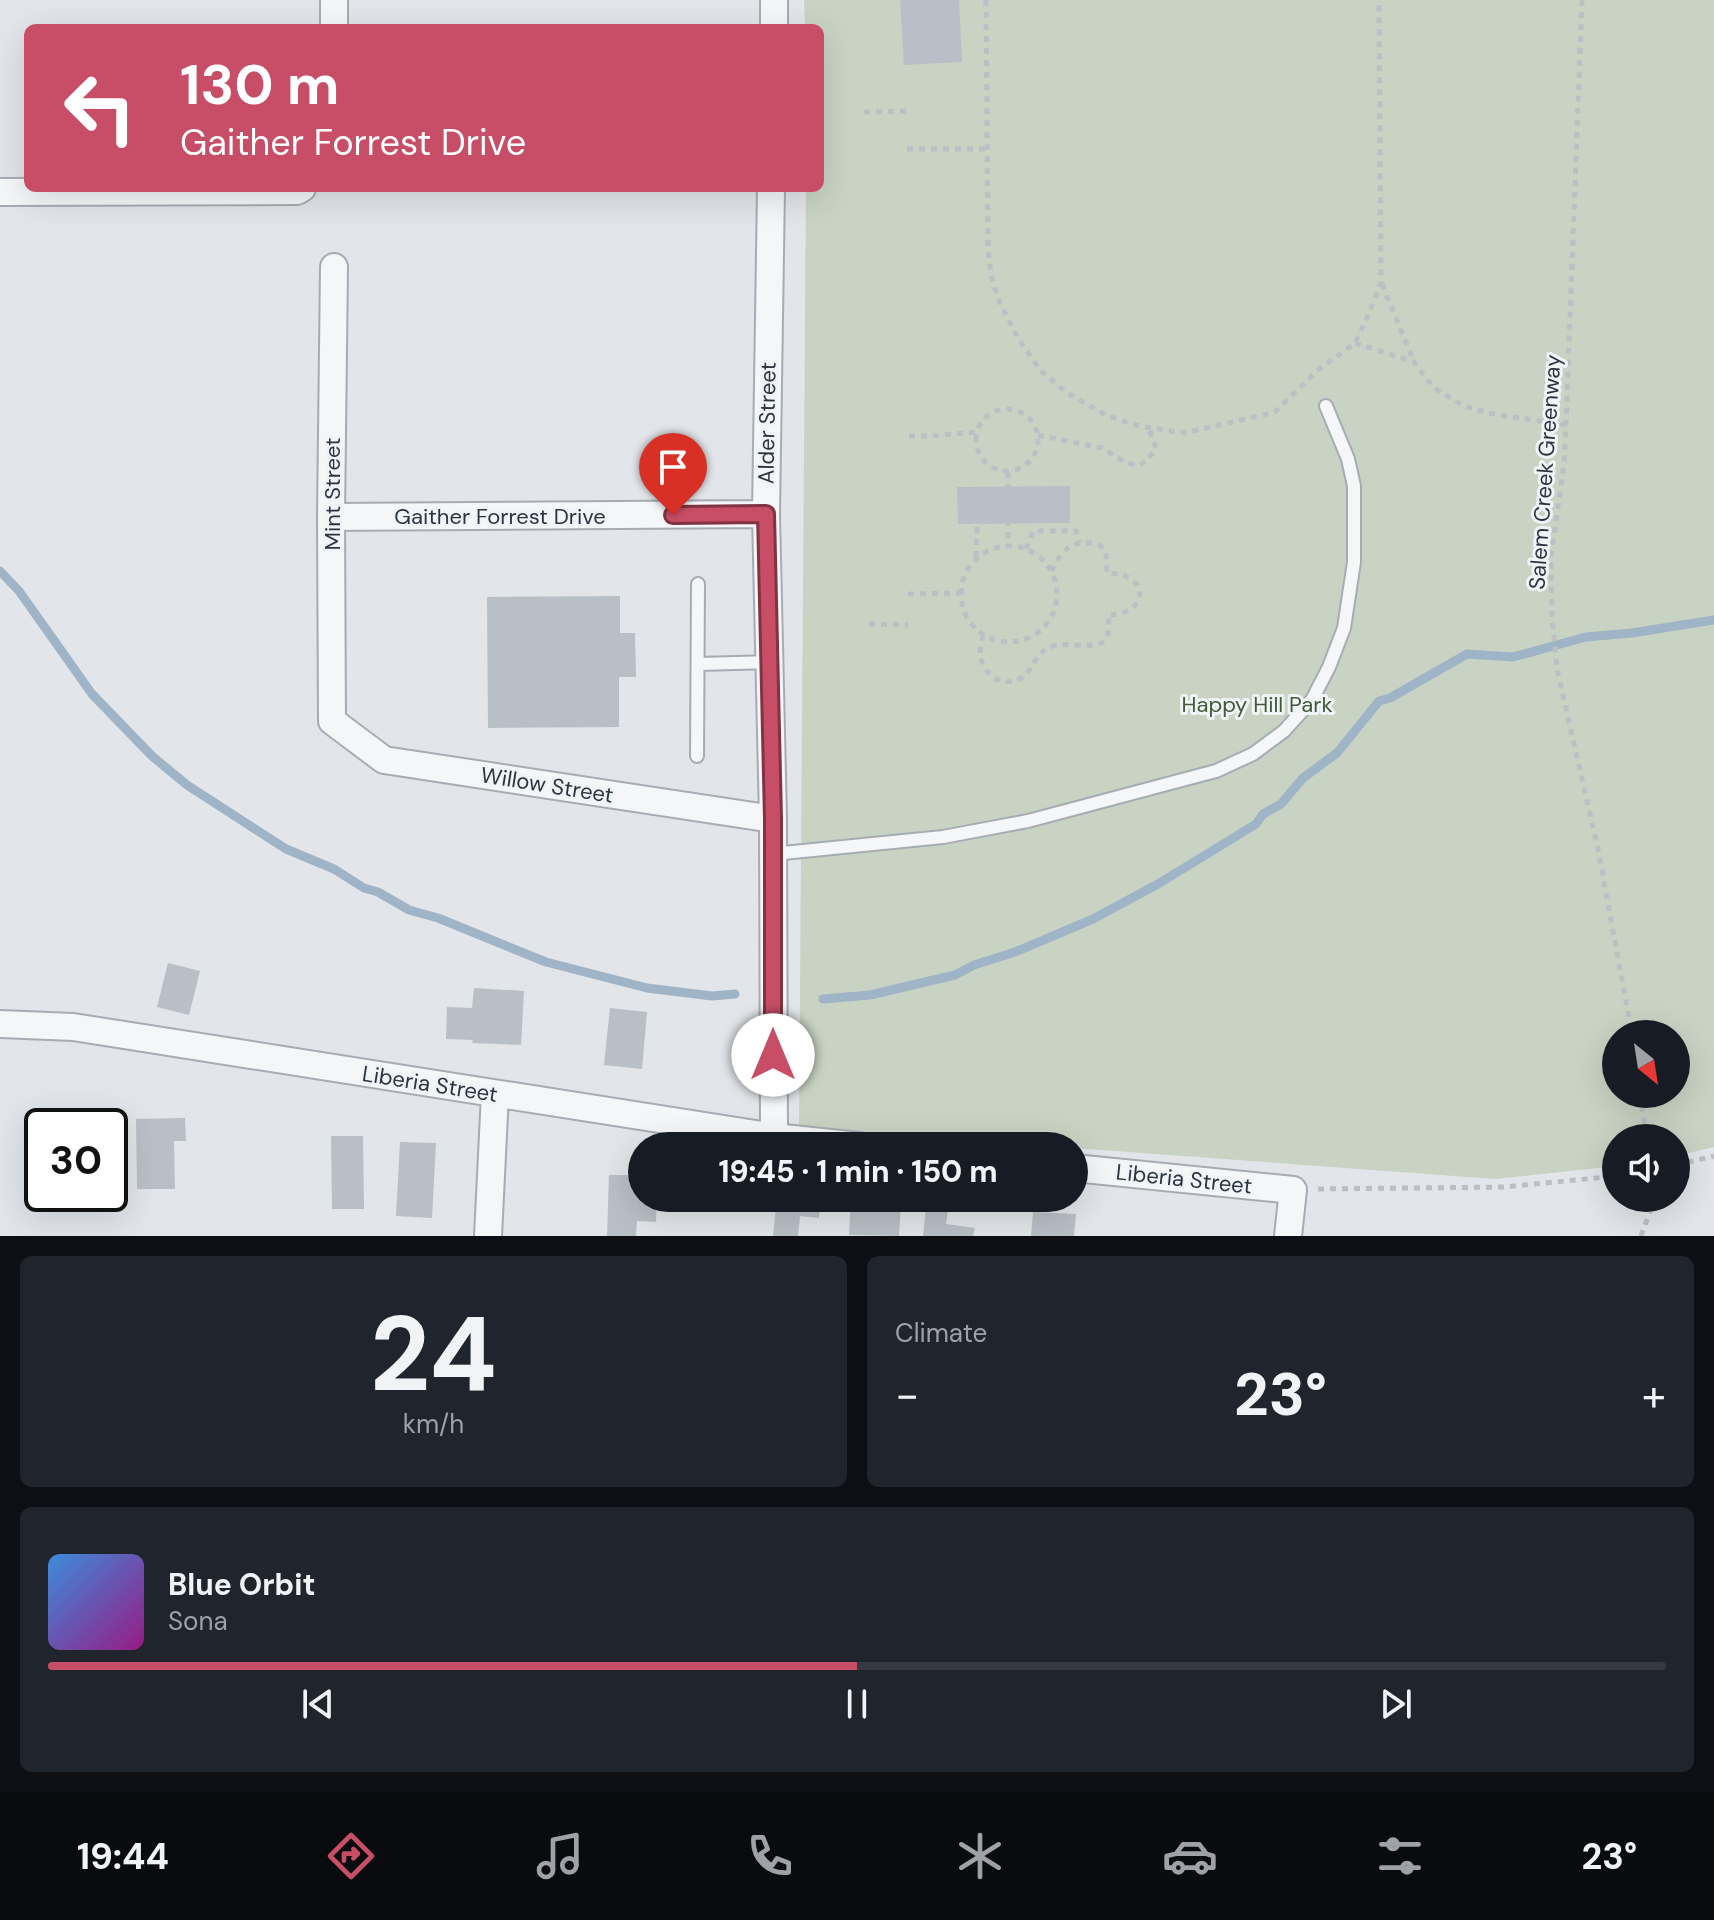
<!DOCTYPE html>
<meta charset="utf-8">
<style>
body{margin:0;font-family:"DM Sans",sans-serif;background:#20242c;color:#f1f3f6;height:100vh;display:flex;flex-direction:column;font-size:30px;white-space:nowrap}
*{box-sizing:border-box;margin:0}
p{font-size:26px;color:#9ea1a6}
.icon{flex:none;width:44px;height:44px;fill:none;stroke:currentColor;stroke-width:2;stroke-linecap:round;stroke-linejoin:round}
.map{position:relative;height:1236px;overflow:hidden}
.side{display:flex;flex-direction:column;gap:20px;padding:20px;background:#0d0f14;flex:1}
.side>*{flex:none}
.banner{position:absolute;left:24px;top:24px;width:800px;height:168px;border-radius:12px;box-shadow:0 8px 32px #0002;background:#c74e66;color:#fff;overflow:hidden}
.needle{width:52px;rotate:150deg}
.controls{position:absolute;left:1602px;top:1020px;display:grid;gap:16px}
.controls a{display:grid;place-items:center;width:88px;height:88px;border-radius:50%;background:#171b24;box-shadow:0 8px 32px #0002;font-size:40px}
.speed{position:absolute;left:24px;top:1108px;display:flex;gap:16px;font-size:40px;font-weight:700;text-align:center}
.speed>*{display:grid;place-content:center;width:104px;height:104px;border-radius:50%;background:#171b24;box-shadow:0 8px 32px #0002;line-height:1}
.speed .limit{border:4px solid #111;border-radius:12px;background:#fff;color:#111}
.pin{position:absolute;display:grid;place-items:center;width:68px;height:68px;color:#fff;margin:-82px -34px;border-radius:50% 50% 50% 0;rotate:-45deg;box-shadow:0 0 8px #0007}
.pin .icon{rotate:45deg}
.me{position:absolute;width:88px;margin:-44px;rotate:0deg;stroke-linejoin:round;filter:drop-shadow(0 0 6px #0008)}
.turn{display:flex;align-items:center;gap:28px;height:168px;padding:0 24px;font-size:36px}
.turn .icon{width:104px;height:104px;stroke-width:2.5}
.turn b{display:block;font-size:56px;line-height:68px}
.big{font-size:60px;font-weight:800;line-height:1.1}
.side .tile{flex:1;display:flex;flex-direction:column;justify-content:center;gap:12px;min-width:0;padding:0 28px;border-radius:12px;background:#20242c}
.side .dial{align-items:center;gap:0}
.dial b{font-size:104px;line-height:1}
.song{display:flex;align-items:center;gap:24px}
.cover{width:96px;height:96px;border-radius:12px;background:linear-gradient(135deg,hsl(210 70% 55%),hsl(310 70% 35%))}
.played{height:8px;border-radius:4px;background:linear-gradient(90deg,#c74e66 50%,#363941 50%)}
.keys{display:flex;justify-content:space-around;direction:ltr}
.heat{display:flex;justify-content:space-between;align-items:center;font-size:44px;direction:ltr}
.side .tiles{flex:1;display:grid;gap:20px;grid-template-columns:1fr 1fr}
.tile:last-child{grid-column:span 2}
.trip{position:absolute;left:628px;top:1132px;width:460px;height:80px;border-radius:40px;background:#171b24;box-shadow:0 8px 32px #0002;font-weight:800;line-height:80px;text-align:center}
.tabs{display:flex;height:128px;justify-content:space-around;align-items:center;background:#090b0e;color:#9ea1a6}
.tabs .icon{width:56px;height:56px}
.tabs .on{color:#c74e66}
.tabs b{font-size:36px;color:#f1f3f6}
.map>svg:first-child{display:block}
</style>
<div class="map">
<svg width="1714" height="1236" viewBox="0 0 1714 1236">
<rect width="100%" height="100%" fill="#e2e5e9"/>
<path fill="#c8d3c3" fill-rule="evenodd" d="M 804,0 L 1714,0 L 1714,1147 L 1676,1156 L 1676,1138 L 1616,1138 L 1616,1166 L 1495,1179 L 1074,1148 L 1074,1146 L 1051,1146 L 799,1127 L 806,188 L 820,188 L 820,28 L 805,28 ZM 1616,1034 L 1676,1034 L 1676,1094 L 1616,1094 Z"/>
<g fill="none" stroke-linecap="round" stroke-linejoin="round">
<path stroke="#9fb4c7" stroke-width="9" d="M 0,571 L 19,591 L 92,694 L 152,756 L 187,785 L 286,849 L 334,869 L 364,888 L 378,892 L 409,910 L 438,918 L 546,962 L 647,988 L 712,996 L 735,994
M 823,999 L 870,995 L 955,975 L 974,965 L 1015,952 L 1093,919 L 1158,884 L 1256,824 L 1263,814 L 1281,804 L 1303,778 L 1337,753 L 1379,701 L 1390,698 L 1467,654 L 1513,657 L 1586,637 L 1632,633 L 1714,620"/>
</g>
<path fill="#b9bfc6" d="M 900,0 L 959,0 L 962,62 L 904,65 Z
M 1070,486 L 1070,523 L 958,524 L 957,487 Z
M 620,596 L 620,633 L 635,633 L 636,677 L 619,677 L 619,727 L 488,728 L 487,597 Z
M 168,963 L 200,971 L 189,1015 L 157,1007 Z
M 474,988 L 524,991 L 521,1045 L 472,1043 L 473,1040 L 446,1039 L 447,1007 L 472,1008 Z
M 610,1008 L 647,1012 L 642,1069 L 604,1065 Z
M 185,1118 L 186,1141 L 174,1141 L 175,1189 L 137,1189 L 136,1119 Z
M 331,1136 L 363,1136 L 364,1209 L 332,1209 Z
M 400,1142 L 436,1143 L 432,1218 L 396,1216 Z
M 609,1175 L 642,1175 L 642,1198 L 657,1198 L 656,1222 L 637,1221 L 636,1236 L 607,1236 Z
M 777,1198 L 821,1198 L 819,1218 L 800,1216 L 798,1236 L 773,1236 Z
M 851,1198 L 901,1201 L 899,1236 L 849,1235 Z
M 927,1199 L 949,1202 L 946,1224 L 975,1228 L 973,1236 L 923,1236 Z
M 1033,1212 L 1076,1214 L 1074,1236 L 1031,1236 Z"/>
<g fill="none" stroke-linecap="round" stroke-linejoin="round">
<defs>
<path id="lane" d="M 698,664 L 769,662
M 697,756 L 698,584
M 773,854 L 943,837 L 1028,821 L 1216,771 L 1253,754 L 1284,731 L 1312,700 L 1329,667 L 1344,628 L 1354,562 L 1354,486 L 1348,459 L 1326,406"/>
<path id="street" d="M 334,28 L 334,0
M 774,28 L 774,0
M 771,188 L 766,514 L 773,819 L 774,1137
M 0,192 L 297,191 L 302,188
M 334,267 L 331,517 L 332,721 L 384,760 L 773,819
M 331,517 L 766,514
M 0,1024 L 73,1027 L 774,1137 L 859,1146
M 1074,1168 L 1293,1190 L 1288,1236
M 488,1236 L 495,1094"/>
</defs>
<use href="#lane" stroke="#a7acb3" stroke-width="16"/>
<use href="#street" stroke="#a7acb3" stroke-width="30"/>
<path stroke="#bcc0c4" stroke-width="5" stroke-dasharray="6 6" stroke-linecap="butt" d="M 986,0 L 988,249 L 991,276 L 1000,303 L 1018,338 L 1040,370 L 1067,393 L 1108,416 L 1139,426 L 1185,433 L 1275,412 L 1318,370 L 1355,343 L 1367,318 L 1381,283 L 1379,0
M 1582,0 L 1566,425 L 1564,464 L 1551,556 L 1552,616 L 1557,669 L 1598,849 L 1632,1034
M 864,112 L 907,111
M 907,149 L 987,149
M 1382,284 L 1414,362
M 1355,343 L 1414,362 L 1433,387 L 1462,405 L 1488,413 L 1566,425
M976 440a31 31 0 1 1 62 0a31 31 0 1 1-62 0Z
M 1038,435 L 1102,448 L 1122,460 L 1137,466 L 1147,461 L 1156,448 L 1149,429
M 909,436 L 930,436 L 977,432
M 1008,472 L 1008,545
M961 594a48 48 0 1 1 96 0a48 48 0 1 1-96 0Z
M 1026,549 L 1033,531 L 1076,531 L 1080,542
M 976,557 L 977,526
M 908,594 L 960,593
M 869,624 L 908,625
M 983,635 C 982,641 980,648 980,654 C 982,674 1002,689 1021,678 C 1036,669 1033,650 1057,645 C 1070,643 1098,650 1106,639 C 1110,633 1109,622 1108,615 C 1151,614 1150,573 1107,573 C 1106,565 1108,553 1102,547 C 1099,544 1094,543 1090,543 C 1069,540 1059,555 1051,572
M 1640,1094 L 1647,1138
M 1676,1165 L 1714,1156
M 1318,1189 L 1504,1187 L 1616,1176
M 1641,1236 L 1655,1198"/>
<use href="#lane" stroke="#f4f6f8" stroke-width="12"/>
<use href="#street" stroke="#f4f6f8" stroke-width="26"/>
</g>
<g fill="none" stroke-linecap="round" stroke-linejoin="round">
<defs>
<path id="route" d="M 673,515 L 766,514 L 773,819 L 773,1055"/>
</defs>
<use href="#route" stroke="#813342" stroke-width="20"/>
<use href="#route" stroke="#c74e66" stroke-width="14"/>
</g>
<g text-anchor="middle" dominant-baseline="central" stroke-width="6" stroke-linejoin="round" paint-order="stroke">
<g font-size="22" fill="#2b3440" stroke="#f1f4f7">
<text transform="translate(767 423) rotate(-89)">Alder Street</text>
<text transform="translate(1545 472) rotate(-86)">Salem Creek Greenway</text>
<text transform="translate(332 494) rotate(-90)">Mint Street</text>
<text x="500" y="516">Gaither Forrest Drive</text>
<text transform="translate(547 785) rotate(9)">Willow Street</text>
<text transform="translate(430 1084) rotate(9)">Liberia Street</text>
<text transform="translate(1184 1179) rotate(6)">Liberia Street</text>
</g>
<g font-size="22" fill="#415b39" stroke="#f1f4f7">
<text x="1257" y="704">Happy Hill Park</text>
</g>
</g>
</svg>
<div class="controls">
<a><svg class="needle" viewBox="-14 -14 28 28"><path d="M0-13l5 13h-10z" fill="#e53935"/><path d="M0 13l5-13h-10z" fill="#9ea1a6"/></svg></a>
<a><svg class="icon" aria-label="sound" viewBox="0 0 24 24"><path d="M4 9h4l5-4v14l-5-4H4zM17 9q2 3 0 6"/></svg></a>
</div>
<div class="speed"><div class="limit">30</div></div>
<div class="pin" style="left:673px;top:515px;background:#d93025"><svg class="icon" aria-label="arrive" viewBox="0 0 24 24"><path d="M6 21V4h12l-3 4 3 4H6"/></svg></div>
<svg class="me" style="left:773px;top:1055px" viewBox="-20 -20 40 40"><circle r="19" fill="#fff"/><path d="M0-13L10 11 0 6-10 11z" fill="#c74e66"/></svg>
<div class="trip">19:45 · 1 min · 150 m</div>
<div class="banner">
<div class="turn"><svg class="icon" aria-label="left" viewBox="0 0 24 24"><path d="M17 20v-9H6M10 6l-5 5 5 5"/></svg><div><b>130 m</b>Gaither Forrest Drive</div></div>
</div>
</div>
<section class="side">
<div class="tiles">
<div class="tile dial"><b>24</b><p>km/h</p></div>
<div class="tile"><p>Climate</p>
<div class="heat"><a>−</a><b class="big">23°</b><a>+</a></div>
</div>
<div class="tile">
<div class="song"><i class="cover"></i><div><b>Blue Orbit</b><p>Sona</p></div></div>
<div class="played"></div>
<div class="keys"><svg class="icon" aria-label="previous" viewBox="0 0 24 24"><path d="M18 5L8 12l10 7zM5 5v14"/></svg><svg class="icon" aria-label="pause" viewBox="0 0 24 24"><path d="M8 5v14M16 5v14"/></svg><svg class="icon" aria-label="next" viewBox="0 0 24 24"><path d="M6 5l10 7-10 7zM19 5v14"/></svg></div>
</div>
</div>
</section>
<nav class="tabs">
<b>19:44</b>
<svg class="icon on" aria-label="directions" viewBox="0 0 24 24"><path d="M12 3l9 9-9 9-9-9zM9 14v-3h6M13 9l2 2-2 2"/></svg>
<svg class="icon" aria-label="music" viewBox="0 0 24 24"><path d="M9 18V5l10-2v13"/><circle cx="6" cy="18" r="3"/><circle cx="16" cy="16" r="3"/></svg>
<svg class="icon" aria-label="phone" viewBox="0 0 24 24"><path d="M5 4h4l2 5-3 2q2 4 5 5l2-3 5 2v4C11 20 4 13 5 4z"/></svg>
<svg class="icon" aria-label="climate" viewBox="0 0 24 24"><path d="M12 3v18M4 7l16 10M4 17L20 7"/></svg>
<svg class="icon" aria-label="car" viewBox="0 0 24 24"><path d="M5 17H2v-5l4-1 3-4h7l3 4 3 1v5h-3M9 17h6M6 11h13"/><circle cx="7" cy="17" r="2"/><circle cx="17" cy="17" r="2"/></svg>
<svg class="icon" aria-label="filters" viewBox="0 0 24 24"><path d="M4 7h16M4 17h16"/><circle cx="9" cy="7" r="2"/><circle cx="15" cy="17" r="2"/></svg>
<b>23°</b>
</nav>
